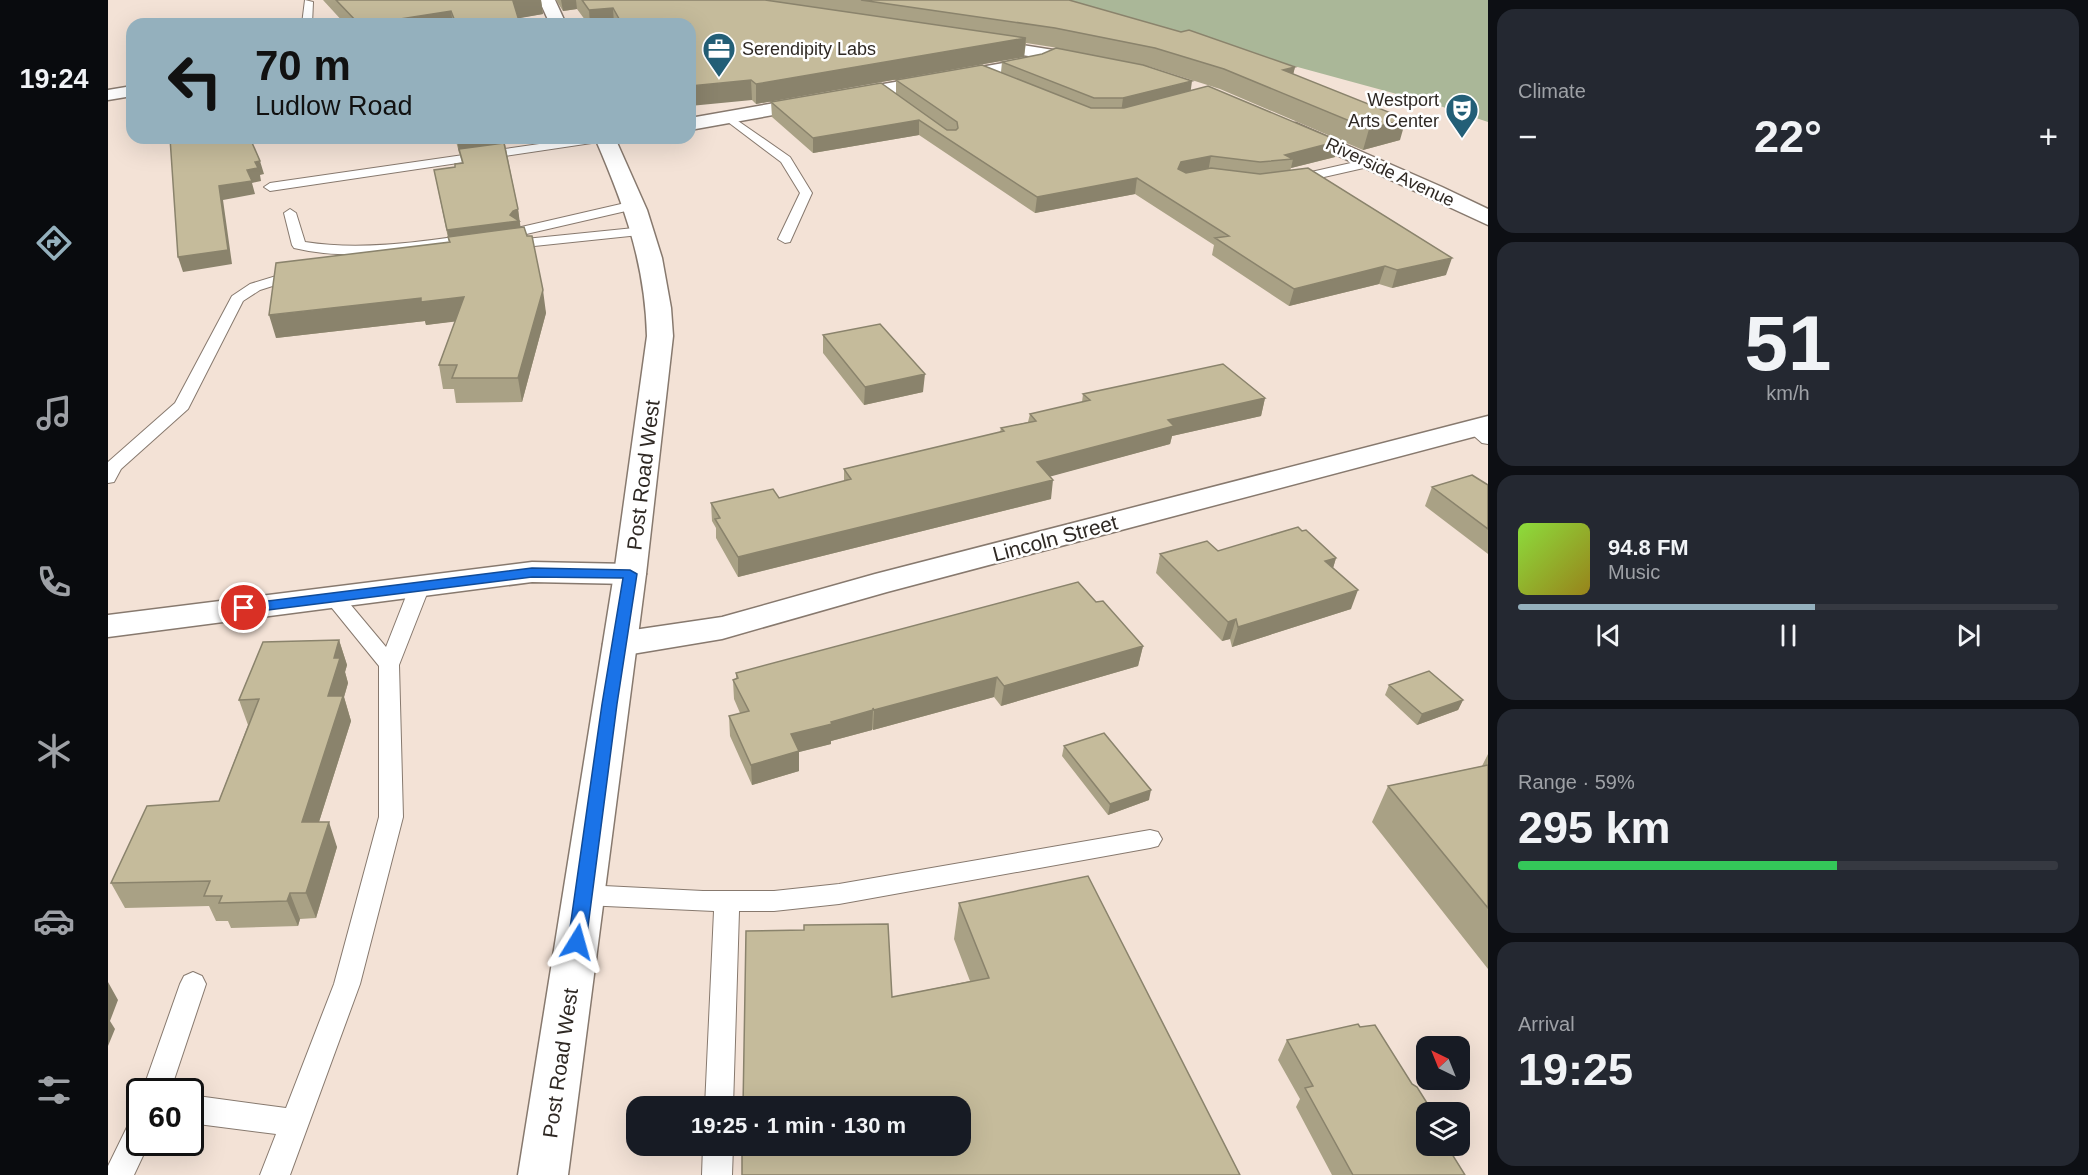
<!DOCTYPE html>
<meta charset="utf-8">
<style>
body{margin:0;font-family:Arial,sans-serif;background:#242831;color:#f1f3f6;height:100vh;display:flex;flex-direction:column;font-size:22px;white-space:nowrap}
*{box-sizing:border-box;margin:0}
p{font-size:20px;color:#9ea1a6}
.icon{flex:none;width:33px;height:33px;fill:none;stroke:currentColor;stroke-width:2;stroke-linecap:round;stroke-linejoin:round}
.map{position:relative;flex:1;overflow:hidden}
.drawer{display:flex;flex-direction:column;gap:9px;padding:9px;background:#0d0f14;width:600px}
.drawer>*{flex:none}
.banner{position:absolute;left:18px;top:18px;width:570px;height:126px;border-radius:18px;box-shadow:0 6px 24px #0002;background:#94b0bd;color:#111;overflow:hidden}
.needle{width:39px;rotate:317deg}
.controls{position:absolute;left:1308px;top:1036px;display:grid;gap:12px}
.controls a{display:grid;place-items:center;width:54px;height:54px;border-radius:12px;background:#171b24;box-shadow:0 6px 24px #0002;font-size:30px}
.speed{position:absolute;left:18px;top:1078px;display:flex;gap:12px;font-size:30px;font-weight:700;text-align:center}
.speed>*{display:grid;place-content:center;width:78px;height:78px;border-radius:50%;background:#171b24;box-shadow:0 6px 24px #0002;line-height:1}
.speed .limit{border:3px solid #111;border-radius:9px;background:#fff;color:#111}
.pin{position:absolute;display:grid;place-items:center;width:51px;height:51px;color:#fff;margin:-26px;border:3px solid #fff;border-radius:50%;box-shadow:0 2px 6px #0007}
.me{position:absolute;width:66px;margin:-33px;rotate:8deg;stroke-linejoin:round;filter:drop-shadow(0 0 4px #0008)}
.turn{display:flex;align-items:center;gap:21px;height:126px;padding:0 30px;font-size:27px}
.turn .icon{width:78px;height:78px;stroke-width:2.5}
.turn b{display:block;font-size:42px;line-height:51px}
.big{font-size:45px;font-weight:700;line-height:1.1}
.drawer .widget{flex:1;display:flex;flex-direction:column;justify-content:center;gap:9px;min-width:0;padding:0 21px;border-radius:18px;background:#242831}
.drawer .dial{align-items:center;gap:0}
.dial b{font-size:78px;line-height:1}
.song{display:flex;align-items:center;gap:18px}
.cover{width:72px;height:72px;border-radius:9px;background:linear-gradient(135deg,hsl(90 70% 55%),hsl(50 70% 35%))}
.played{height:6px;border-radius:3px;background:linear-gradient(90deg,#94b0bd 55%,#363941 55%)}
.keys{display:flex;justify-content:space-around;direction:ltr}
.heat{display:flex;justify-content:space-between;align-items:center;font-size:33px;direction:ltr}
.charge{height:9px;border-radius:4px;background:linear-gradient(90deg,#34c759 59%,#363941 0)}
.trip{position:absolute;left:518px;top:1096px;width:345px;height:60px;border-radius:18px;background:#171b24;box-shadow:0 6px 24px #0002;font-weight:700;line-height:60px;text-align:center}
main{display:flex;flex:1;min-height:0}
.menu{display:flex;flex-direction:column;width:108px;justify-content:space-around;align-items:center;background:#090b0e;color:#9ea1a6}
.menu .icon{width:42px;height:42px}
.menu .selected{color:#94b0bd}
.menu b{font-size:27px;color:#f1f3f6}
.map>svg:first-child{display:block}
</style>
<main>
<nav class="menu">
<b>19:24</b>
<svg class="icon selected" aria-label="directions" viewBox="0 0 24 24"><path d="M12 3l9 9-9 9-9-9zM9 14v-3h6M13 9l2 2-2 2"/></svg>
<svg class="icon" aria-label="music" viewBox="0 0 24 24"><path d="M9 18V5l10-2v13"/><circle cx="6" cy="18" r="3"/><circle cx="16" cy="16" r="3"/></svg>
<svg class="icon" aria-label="phone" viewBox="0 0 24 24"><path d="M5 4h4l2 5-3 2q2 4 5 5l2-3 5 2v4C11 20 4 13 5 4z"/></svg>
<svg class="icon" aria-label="climate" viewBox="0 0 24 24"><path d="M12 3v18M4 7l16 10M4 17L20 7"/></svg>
<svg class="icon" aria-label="car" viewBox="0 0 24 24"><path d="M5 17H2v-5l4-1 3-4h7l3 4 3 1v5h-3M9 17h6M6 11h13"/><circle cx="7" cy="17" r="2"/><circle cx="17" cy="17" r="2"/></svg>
<svg class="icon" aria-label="filters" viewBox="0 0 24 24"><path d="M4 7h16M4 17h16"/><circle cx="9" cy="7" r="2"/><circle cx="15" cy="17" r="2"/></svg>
</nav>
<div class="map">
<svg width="1380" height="1175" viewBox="0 0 1380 1175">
<rect width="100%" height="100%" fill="#f3e2d6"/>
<path fill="#aab798" d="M 876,0 L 1380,0 L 1380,122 L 1329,105 L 1131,51 Z"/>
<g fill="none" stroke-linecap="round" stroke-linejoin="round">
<defs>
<path id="lane" d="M 197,0 L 205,2 L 204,24 L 194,24 Z
M 620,114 L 682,157 L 704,193 L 682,242 L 677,243 L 670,239 L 692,193 L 673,162 L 616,119 L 616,115 Z
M 473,138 L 503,138 L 497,141 L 162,191 L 156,187 L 162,183 Z
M 1265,158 L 1271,162 L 1269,165 L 1185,184 L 1179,180 L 1181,177 Z
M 526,201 L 532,205 L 531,208 L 414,235 L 407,231 L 409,228 Z
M 182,209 L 188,213 L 197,242 C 253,251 311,242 367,234 L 374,238 L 367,242 C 309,250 244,262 186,248 L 184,245 L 176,213 Z
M 536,227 L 541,228 L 543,231 L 541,234 L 398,249 L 391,245 L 398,241 Z
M 191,269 L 198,273 L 196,276 L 152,290 L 135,301 L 80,409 L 13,469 L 6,482 L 0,483 L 0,462 L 67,403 L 124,296 L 142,284 Z
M 1365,423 L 1380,431 L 1380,444 L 1374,443 L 1357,428 Z
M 312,580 L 319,582 L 322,586 L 291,665 L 295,817 L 252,984 L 182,1175 L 152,1175 L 168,1134 L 82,1123 L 82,1095 L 178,1108 L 226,984 L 271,817 L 271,666 L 215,597 L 218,592 L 225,591 L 232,592 L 278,647 L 302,586 L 305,582 Z
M 1042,830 L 1050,832 L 1054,839 L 1050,846 L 1042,848 L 731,904 L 666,911 L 631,911 L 625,1107 L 597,1107 L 606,911 L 476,905 L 467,902 L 464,895 L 467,888 L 476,885 L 595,891 L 666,891 L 731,884 Z
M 85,972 L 94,976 L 98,984 L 62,1092 L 34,1092 L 72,984 L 76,976 Z
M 32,1117 L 32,1143 L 41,1143 L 26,1175 L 0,1175 L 0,1166 L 22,1121 Z
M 595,1146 L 625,1146 L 624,1175 L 594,1175 Z"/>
<path id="street" d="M 937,53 L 943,54 L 946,58 L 943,62 L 909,71 L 582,130 L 582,118 L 907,61 Z
M 24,86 L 24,96 L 0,100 L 0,90 Z
M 1380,416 L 1380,433 L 779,592 L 614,639 L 512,656 L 500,652 L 495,644 L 500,636 L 512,632 L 614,617 L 767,574 Z
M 424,562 L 522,564 L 534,567 L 538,574 L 534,581 L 522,584 L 424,582 L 0,637 L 0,615 Z"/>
<path id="secondary" d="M 871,38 L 983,56 L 989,57 L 992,61 L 989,65 L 983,66 L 865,47 L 863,43 L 865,39 Z
M 1188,123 L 1334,187 L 1380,209 L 1380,225 L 1181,133 L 1178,129 L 1181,125 Z"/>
<path id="primary" d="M 431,0 L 447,0 L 458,24 L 442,24 Z
M 487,138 L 507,138 L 539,210 L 554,258 L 563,308 L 565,336 L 538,574 L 460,1175 L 410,1175 L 506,574 L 539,336 C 537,262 516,205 487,138 Z"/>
</defs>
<use href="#lane" stroke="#87796e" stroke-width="2"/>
<use href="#street" stroke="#87796e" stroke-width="3"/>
<use href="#secondary" stroke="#87796e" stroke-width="3"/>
<use href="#primary" stroke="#87796e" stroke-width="3"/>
<use href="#lane" fill="#fff" fill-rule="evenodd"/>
<use href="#street" fill="#fff" fill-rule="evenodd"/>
<use href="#secondary" fill="#fff" fill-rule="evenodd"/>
<use href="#primary" fill="#fff" fill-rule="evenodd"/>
</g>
<path fill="#a9a185" d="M 215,0 L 433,0 L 435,14 L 410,18 L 412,24 L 237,24 Z
M 448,0 L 961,0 L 1187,67 L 1185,74 L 1292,140 L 1255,150 L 1112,89 L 1043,67 L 944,47 L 918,43 L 916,57 L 648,104 L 644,100 L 582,24 L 480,24 L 469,9 L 455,11 Z
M 894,62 L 1082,91 L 1227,157 L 1183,168 L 1182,171 L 1338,275 L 1284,288 L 1271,284 L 1181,306 L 1104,255 L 1106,245 L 1027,194 L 927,213 L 811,135 L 705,153 L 664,117 L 663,102 L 788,93 L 788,80 L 893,72 Z
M 347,138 L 400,138 L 396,139 L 410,209 L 412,228 L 438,313 L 414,402 L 348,403 L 346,389 L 335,389 L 331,365 L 347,321 L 318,325 L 317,321 L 168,338 L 341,243 L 326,170 L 347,167 L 354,163 Z
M 715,335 L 815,392 L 756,405 L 715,353 Z
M 975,394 L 1157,398 L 1153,416 L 1064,436 L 1062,444 L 942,476 L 943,499 L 630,577 L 608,538 L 608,528 L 604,521 L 603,503 L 671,498 L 736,481 L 736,469 L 892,432 L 893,428 L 920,422 L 922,414 L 974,402 Z
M 1380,485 L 1380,554 L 1317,506 L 1324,487 Z
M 1110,551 L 1228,558 L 1225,568 L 1243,609 L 1124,647 L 1122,639 L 1114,641 L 1048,573 L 1052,554 Z
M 988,602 L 1035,646 L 1030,666 L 893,706 L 886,697 L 765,730 L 764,729 L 764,730 L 723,741 L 723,744 L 691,752 L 691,771 L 644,785 L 622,736 L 621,716 L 632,713 L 626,699 L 625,680 L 628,679 L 628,673 Z
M 231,640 L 239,665 L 237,672 L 240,683 L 236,697 L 243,721 L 211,822 L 229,847 L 208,918 L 192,919 L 190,926 L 123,928 L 120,921 L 108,921 L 101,906 L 17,908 L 3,883 L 111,801 L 140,725 L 131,700 Z
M 1281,685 L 1355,700 L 1350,710 L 1309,725 L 1277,695 Z
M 956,746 L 1041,800 L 1000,815 L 954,756 Z
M 1380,754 L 1380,969 L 1264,822 L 1280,786 L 1374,766 Z
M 851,903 L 1132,1175 L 784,997 L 862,981 L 846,939 Z
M 1179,1040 L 1318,1113 L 1357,1175 L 1224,1175 L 1188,1107 L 1192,1099 L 1170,1060 Z"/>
<path fill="#8a836c" d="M 410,0 L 433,0 L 435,14 L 407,19 L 405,1 Z
M 453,0 L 468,0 L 469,9 L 455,11 Z
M 505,8 L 506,24 L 482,24 L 481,10 Z
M 343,11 L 345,24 L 260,24 Z
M 918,38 L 916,57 L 648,104 L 648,84 Z
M 1187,67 L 1182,87 L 1175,70 Z
M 643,80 L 644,100 L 582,106 L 582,86 Z
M 1084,81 L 1082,96 L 1013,113 L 1015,98 Z
M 1298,119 L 1292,140 L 1255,150 L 1261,129 Z
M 811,120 L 811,135 L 705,153 L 705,138 Z
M 141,138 L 154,138 L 155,142 L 142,144 Z
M 349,138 L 400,138 L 396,139 L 397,147 L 351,153 Z
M 1231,141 L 1227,157 L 1183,168 L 1185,159 L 1177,155 Z
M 1103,156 L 1100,172 L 1070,178 L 1070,169 L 1073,162 Z
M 152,161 L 156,174 L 152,175 L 153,181 L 144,183 L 147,194 L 115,200 L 124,264 L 75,272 L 70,257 L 111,186 L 139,170 L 147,162 Z
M 1029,178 L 1027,194 L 927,213 L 929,197 Z
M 410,209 L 414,237 L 342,247 L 339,230 L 402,215 L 405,211 Z
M 1344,258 L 1338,275 L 1284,288 L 1289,270 Z
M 1277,266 L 1271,284 L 1181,306 L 1186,289 Z
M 435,290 L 438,313 L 414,402 L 410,378 Z
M 356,297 L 360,320 L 318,325 L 317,321 L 168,338 L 161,315 L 313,298 Z
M 817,374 L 815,392 L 756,405 L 757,387 Z
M 1157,398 L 1153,416 L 1064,436 L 1062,444 L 926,481 L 929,462 L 1060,420 Z
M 945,480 L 943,499 L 630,577 L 630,557 Z
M 1228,558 L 1222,578 L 1217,561 Z
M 1250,590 L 1243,609 L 1124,647 L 1130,627 Z
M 1128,619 L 1122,639 L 1114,641 L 1120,622 Z
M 231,640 L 239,665 L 237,672 L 240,683 L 236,697 L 243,721 L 203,847 L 194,822 L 220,696 L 226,658 Z
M 1035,646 L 1030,666 L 893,706 L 896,686 Z
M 889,677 L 886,697 L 765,730 L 766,710 Z
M 1355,700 L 1350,710 L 1309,725 L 1314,714 Z
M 765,710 L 764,730 L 723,741 L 723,744 L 691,752 L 691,771 L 644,785 L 643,765 L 683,734 L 723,722 Z
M 1043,790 L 1041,800 L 1000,815 L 1002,804 Z
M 221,822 L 229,847 L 208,918 L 198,893 Z
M 182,893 L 192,919 L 190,926 L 179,901 Z
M 0,982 L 10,1000 L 2,1021 L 7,1029 L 0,1046 Z"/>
<path fill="#c5bb9b" stroke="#8a836c" stroke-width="1.5" d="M 228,0 L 410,0 L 405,1 L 412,24 L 348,24 L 343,11 L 260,24 L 251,24 Z
M 474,0 L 657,0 L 918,38 L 648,84 L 643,80 L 582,86 L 582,24 L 514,24 L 505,8 L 481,10 Z
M 753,0 L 961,0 L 1073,32 L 1081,30 L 1187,67 L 1175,70 L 1298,119 L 1261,129 L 1116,69 L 1047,48 L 947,28 Z
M 948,48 L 1035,65 L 1084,81 L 1015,98 L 986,98 L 894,62 L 934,54 Z
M 874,65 L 983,108 L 1016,108 L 1100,86 L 1231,141 L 1177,155 L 1185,159 L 1152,162 L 1103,156 L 1073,162 L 1070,169 L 1078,173 L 1103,168 L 1152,174 L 1200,168 L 1344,258 L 1289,270 L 1277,266 L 1186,289 L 1107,238 L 1121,236 L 1029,178 L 929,197 L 811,120 L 705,138 L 663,102 L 773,83 L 839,130 L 848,130 L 850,128 L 849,122 L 788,80 Z
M 62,138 L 142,138 L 152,161 L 147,162 L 150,168 L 139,170 L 144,181 L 111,186 L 120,250 L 70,257 Z
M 396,143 L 410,209 L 405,211 L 402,215 L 411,221 L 339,230 L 326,170 L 347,167 L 347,164 L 355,163 L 351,149 Z
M 416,227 L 419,236 L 424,236 L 435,290 L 410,378 L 344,378 L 349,365 L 331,365 L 356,297 L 313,302 L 313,298 L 161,315 L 168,263 L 342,242 L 340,237 Z
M 772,324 L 817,374 L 757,387 L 715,335 Z
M 1115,364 L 1157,398 L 1060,420 L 1066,426 L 929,462 L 945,480 L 630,557 L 607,519 L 612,518 L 603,503 L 665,489 L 671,498 L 743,479 L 736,469 L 896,431 L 893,428 L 928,421 L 922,414 L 982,400 L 975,394 Z
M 1364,475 L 1380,485 L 1380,529 L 1324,487 Z
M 1190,527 L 1194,531 L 1198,530 L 1228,558 L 1217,561 L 1250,590 L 1130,627 L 1128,619 L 1120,622 L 1052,554 L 1099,541 L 1110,551 Z
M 970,582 L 988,602 L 995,601 L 1035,646 L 896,686 L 889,677 L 766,710 L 765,708 L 765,710 L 723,722 L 724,724 L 683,734 L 691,751 L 643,765 L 621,716 L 641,711 L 625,680 L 630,678 L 628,673 Z
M 231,640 L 226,658 L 232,658 L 220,696 L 235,696 L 194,822 L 221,822 L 198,893 L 182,893 L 179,901 L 111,903 L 114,896 L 96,896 L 102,881 L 3,883 L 39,806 L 111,801 L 151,699 L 131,700 L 155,642 Z
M 1321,671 L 1355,700 L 1314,714 L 1281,685 Z
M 996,733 L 1043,790 L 1002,804 L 956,746 Z
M 1380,765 L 1380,908 L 1280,786 Z
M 980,876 L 1132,1175 L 634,1175 L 634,1146 L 852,1146 L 852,1107 L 635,1107 L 638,931 L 696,930 L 696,925 L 780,924 L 784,997 L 881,978 L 851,903 Z
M 1250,1024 L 1252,1027 L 1267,1025 L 1304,1084 L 1309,1087 L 1319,1103 L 1318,1113 L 1318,1146 L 1339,1146 L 1357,1175 L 1245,1175 L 1197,1088 L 1205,1086 L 1179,1040 Z"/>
<path fill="#1a73e8" stroke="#114b97" stroke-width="1.5" d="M 424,568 L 522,570 L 529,574 L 509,704 L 478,942 L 475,947 L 469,949 L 463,947 L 460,942 L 494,704 L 515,578 L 424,577 L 136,613 L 129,608 L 136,604 Z"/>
<defs>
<symbol id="office-pin" viewBox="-11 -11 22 30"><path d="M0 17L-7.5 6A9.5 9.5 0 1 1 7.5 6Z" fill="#235f77" stroke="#fff"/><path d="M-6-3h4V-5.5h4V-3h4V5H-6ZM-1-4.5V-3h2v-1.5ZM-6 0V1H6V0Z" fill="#fff"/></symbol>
<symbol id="theatre-pin" viewBox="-11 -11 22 30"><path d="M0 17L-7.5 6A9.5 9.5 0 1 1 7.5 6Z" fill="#235f77" stroke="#fff"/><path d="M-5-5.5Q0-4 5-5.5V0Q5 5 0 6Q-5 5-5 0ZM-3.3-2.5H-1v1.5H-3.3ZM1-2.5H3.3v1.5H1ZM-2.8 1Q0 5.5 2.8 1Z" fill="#fff"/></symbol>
</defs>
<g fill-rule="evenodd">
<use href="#office-pin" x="592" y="30" width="38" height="52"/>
<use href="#theatre-pin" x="1335" y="91" width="38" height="52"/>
</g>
<g text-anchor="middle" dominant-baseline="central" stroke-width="5" stroke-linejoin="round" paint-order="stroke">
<g font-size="18" fill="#2f2924" stroke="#fff" text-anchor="start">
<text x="634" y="49">Serendipity Labs</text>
<text x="1331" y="100" text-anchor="end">Westport<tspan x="1331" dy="21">Arts Center</tspan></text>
</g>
<g font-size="18" fill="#2f2924" stroke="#fff">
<text transform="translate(1282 172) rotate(25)">Riverside Avenue</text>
</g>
<g font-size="21" fill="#2f2924" stroke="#fff">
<text transform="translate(535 475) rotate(-83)">Post Road West</text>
<text transform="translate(947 538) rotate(-15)">Lincoln Street</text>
<text transform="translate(452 1063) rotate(-82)">Post Road West</text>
</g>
</g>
</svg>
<div class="controls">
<a><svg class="needle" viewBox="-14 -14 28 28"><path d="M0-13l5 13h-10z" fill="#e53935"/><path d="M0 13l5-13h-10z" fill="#9ea1a6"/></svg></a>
<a><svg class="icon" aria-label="layers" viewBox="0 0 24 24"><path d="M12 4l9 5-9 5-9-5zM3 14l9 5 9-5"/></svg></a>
</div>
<div class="speed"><div class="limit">60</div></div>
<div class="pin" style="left:136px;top:608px;background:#d93025"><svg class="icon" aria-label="arrive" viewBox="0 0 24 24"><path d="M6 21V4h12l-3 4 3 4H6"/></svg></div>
<svg class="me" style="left:469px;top:942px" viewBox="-20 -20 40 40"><path d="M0-17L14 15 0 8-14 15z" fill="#1a73e8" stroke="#fff" stroke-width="4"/></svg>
<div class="trip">19:25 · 1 min · 130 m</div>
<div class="banner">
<div class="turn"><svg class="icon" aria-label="left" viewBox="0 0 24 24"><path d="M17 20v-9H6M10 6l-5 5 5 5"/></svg><div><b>70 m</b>Ludlow Road</div></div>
</div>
</div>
<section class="drawer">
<div class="widget"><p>Climate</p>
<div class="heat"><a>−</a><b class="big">22°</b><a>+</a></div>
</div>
<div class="widget dial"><b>51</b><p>km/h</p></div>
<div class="widget">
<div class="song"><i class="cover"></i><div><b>94.8 FM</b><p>Music</p></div></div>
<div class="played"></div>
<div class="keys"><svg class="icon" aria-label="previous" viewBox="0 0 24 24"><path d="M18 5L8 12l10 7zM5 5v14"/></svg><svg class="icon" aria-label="pause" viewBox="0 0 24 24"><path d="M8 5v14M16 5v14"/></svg><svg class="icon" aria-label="next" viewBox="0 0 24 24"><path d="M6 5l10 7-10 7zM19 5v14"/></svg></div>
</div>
<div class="widget"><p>Range · 59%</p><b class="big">295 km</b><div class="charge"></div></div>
<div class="widget"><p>Arrival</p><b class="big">19:25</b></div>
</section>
</main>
